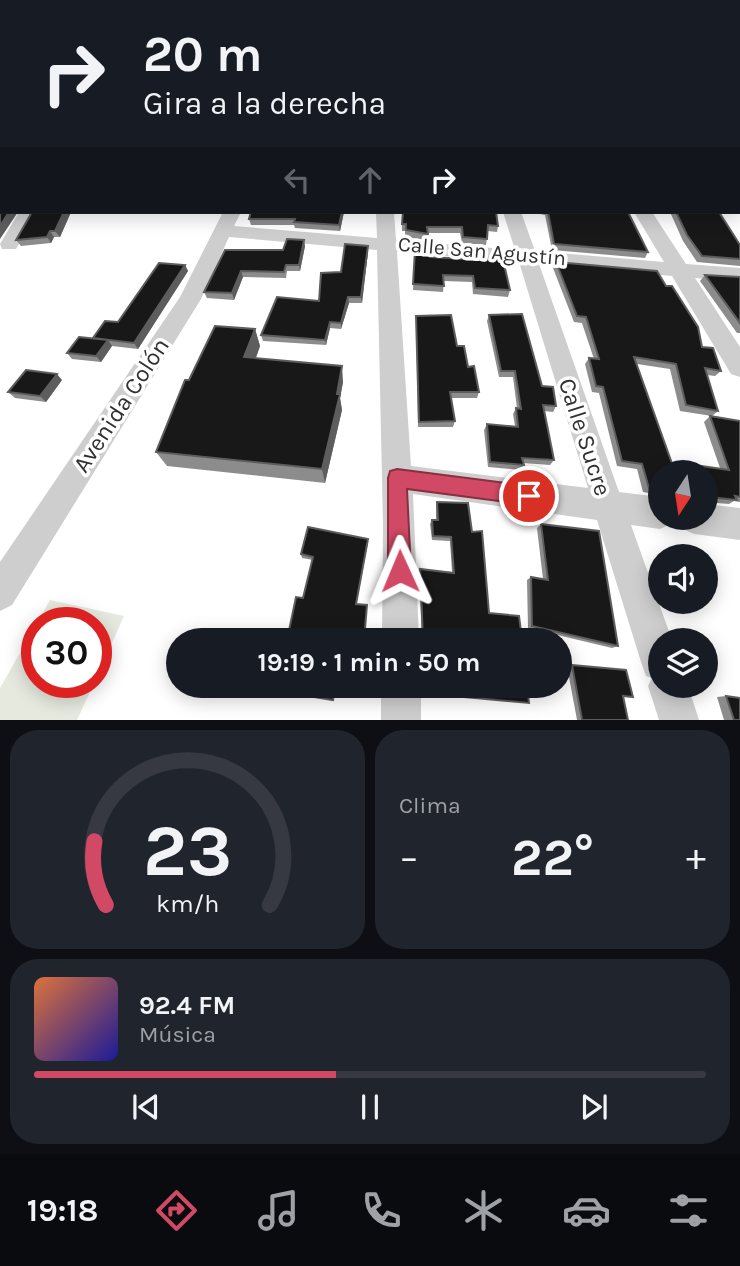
<!DOCTYPE html>
<html lang="es">
<meta charset="utf-8">
<style>
body{margin:0;font-family:Karla,sans-serif;background:#20242c;color:#f1f3f6;height:100vh;display:flex;flex-direction:column;font-size:26px;white-space:nowrap}
*{box-sizing:border-box;margin:0}
p{font-size:23px;color:#9ea1a6}
.icon{flex:none;width:38px;height:38px;fill:none;stroke:currentColor;stroke-width:2;stroke-linecap:round;stroke-linejoin:round}
.map{position:relative;height:720px;overflow:hidden}
.side{display:flex;flex-direction:column;gap:10px;padding:10px;background:#0d0f14;flex:1}
.side>*{flex:none}
.banner{position:absolute;left:0px;top:0px;width:740px;height:214px;box-shadow:0 4px 18px #0003;background:#171b24;color:#f1f3f6;overflow:hidden}
.needle{width:46px;rotate:192deg}
.controls{position:absolute;left:648px;top:460px;display:grid;gap:14px}
.controls a{display:grid;place-items:center;width:70px;height:70px;border-radius:50%;background:#171b24;box-shadow:0 4px 18px #0003;font-size:35px}
.speed{position:absolute;left:21px;top:607px;display:flex;gap:14px;font-size:35px;font-weight:700;text-align:center}
.speed>*{display:grid;place-content:center;width:91px;height:91px;border-radius:50%;background:#171b24;box-shadow:0 4px 18px #0003;line-height:1}
.speed .limit{border:10px solid #d22;background:#fff;color:#111}
.pin{position:absolute;display:grid;place-items:center;width:60px;height:60px;color:#fff;margin:-30px;border:4px solid #fff;border-radius:50%;box-shadow:0 2px 7px #0007}
.me{position:absolute;width:77px;margin:-38px;rotate:359deg;stroke-linejoin:round;filter:drop-shadow(0 0 5px #0008)}
.turn{display:flex;align-items:center;gap:24px;height:147px;padding:0 28px;font-size:32px}
.turn .icon{width:91px;height:91px;stroke-width:2.5}
.turn b{display:block;font-size:49px;line-height:60px}
.lanes{display:flex;align-items:center;height:66px;padding:0 28px;background:#0003;justify-content:center;gap:35px;direction:ltr}
.lanes .off{opacity:.35}
.big{font-size:52px;font-weight:700;line-height:1.1}
.side .tile{flex:1;display:flex;flex-direction:column;justify-content:center;gap:10px;min-width:0;padding:0 24px;border-radius:28px;background:#20242c}
.side .dial{align-items:center;gap:0}
.dial svg{height:182px;overflow:visible;fill:none;stroke:#363941;stroke-width:7;stroke-linecap:round;text-anchor:middle}
.dial text{fill:#f1f3f6;stroke:none}
.song{display:flex;align-items:center;gap:21px}
.cover{width:84px;height:84px;border-radius:10px;background:linear-gradient(135deg,hsl(20 70% 55%),hsl(240 70% 35%))}
.played{height:7px;border-radius:4px;background:linear-gradient(90deg,#d24966 45%,#363941 45%)}
.keys{display:flex;justify-content:space-around;direction:ltr}
.heat{display:flex;justify-content:space-between;align-items:center;font-size:38px;direction:ltr}
.side .tiles{flex:1;display:grid;gap:10px;grid-template-columns:1fr 1fr}
.tile:last-child{grid-column:span 2}
.trip{position:absolute;left:166px;top:628px;width:406px;height:70px;border-radius:35px;background:#171b24;box-shadow:0 4px 18px #0003;font-weight:700;line-height:70px;text-align:center}
.dock{display:flex;height:112px;justify-content:space-around;align-items:center;background:#090b0e;color:#9ea1a6}
.dock .icon{width:49px;height:49px}
.dock .selected{color:#d24966}
.dock b{font-size:32px;color:#f1f3f6}
.map>svg:first-child{display:block}
</style>
<div class="map">
<svg width="740" height="720" viewBox="0 0 740 720">
<rect width="100%" height="100%" fill="#fff"/>
<path fill="#e5e9de" d="M 50,600 L 124,616 L 96,678 L 96,623 L 37,623 Z
M 37,623 L 37,682 L 94,683 L 77,720 L 0,720 L 0,688 Z"/>
<g fill="none" stroke-linecap="round" stroke-linejoin="round">
<path fill="#cecece" fill-rule="evenodd" d="M 19,212 L 37,212 L 16,249 L 2,249 L 0,244 Z
M 223,212 L 241,212 L 234,226 L 377,238 L 376,212 L 394,212 L 396,240 L 515,250 L 503,212 L 521,212 L 535,251 L 664,262 L 634,212 L 652,212 L 686,264 L 740,268 L 740,282 L 695,278 L 740,347 L 740,377 L 731,374 L 672,276 L 539,264 L 619,492 L 660,497 L 660,518 L 674,518 L 671,524 L 660,529 L 631,525 L 672,640 L 660,640 L 660,686 L 688,686 L 699,720 L 659,720 L 648,686 L 652,678 L 646,676 L 641,662 L 597,520 L 413,494 L 419,640 L 382,640 L 383,524 L 377,250 L 229,237 L 201,299 L 12,605 L 0,611 L 0,562 L 180,297 ZM 397,252 L 519,262 L 588,488 L 411,466 Z
M 705,504 L 740,508 L 740,540 L 694,534 L 683,529 L 678,518 L 705,518 Z
M 381,686 L 421,686 L 421,720 L 381,720 Z"/>
</g>
<path fill="#8c8c8c" d="M 32,212 L 71,212 L 60,237 L 54,237 L 51,243 L 21,246 L 16,240 Z
M 170,212 L 216,212 L 215,214 L 171,213 Z
M 251,212 L 344,212 L 340,231 L 295,228 L 294,225 L 251,225 L 249,219 Z
M 402,212 L 498,226 L 497,232 L 488,231 L 486,245 L 462,243 L 460,233 L 428,233 L 427,240 L 405,237 L 405,231 L 402,231 Z
M 540,212 L 628,212 L 648,252 L 645,258 L 552,250 L 545,215 L 540,214 Z
M 670,212 L 719,212 L 740,245 L 740,266 L 697,262 L 683,241 Z
M 305,246 L 300,271 L 287,271 L 286,278 L 243,277 L 234,300 L 207,298 L 204,292 L 225,250 L 283,250 Z
M 415,250 L 430,257 L 464,259 L 465,254 L 510,290 L 508,297 L 473,294 L 472,282 L 444,281 L 443,292 L 413,290 Z
M 368,252 L 362,303 L 349,303 L 341,329 L 330,328 L 326,345 L 263,341 L 261,335 L 319,301 L 341,272 Z
M 556,262 L 702,347 L 721,371 L 715,376 L 707,375 L 718,411 L 712,416 L 680,411 L 670,369 L 637,364 L 660,472 L 660,495 L 643,492 L 637,469 L 617,466 L 599,393 L 592,392 L 585,364 L 589,358 L 594,359 L 582,323 L 574,322 L 553,268 Z
M 185,265 L 188,271 L 138,349 L 112,346 L 101,362 L 72,359 L 67,353 L 118,322 Z
M 705,275 L 740,277 L 740,333 L 737,333 L 700,281 Z
M 489,315 L 542,386 L 556,406 L 553,412 L 544,411 L 554,460 L 550,465 L 523,463 L 524,465 L 521,470 L 488,467 L 484,430 L 487,424 L 515,426 L 513,414 L 516,408 L 517,408 L 513,377 L 499,377 L 487,321 Z
M 416,316 L 457,346 L 479,392 L 477,398 L 451,398 L 455,421 L 453,427 L 418,427 Z
M 255,329 L 260,346 L 256,358 L 343,382 L 340,398 L 342,410 L 325,483 L 167,466 L 156,452 L 189,380 Z
M 62,380 L 46,402 L 15,398 L 8,392 Z
M 710,416 L 740,421 L 740,502 L 734,501 L 729,504 L 705,502 L 705,472 L 695,472 L 695,471 L 701,466 L 720,468 L 704,422 Z
M 437,502 L 472,532 L 489,613 L 522,640 L 422,640 L 419,573 L 420,569 L 452,572 L 450,541 L 432,540 L 430,524 L 432,520 L 436,520 L 436,507 Z
M 541,524 L 618,646 L 612,648 L 528,628 L 527,580 L 531,577 L 543,579 L 537,528 Z
M 368,542 L 356,604 L 303,598 L 313,560 L 302,558 L 301,554 Z
M 572,665 L 633,697 L 623,697 L 628,720 L 577,720 L 567,666 Z
M 441,686 L 527,686 L 529,703 L 441,695 Z
M 726,696 L 740,720 L 724,720 L 717,697 Z"/>
<path fill="#5d5d5d" d="M 9,212 L 18,212 L 0,239 L 0,226 Z
M 64,212 L 71,212 L 60,237 L 55,231 Z
M 342,212 L 344,212 L 340,231 L 339,225 Z
M 50,231 L 54,237 L 51,243 L 47,237 Z
M 304,240 L 305,246 L 300,271 L 299,265 Z
M 368,246 L 368,252 L 362,303 L 361,297 Z
M 185,265 L 188,271 L 138,349 L 134,343 Z
M 241,271 L 243,277 L 234,300 L 232,293 Z
M 348,297 L 349,303 L 341,329 L 341,323 Z
M 330,322 L 330,328 L 326,345 L 325,340 Z
M 255,329 L 260,346 L 250,374 L 244,357 Z
M 108,340 L 112,346 L 101,362 L 96,356 Z
M 342,366 L 343,382 L 340,398 L 342,410 L 325,483 L 322,469 Z
M 57,374 L 62,380 L 46,402 L 40,396 Z
M 368,539 L 368,542 L 356,607 L 356,604 Z"/>
<path fill="#181818" stroke="#5d5d5d" stroke-width="2" d="M 0,75 L 2,75 L 2,212 L 9,212 L 0,226 L 0,99 L 1,99 L 1,90 L 0,89 Z
M 738,75 L 740,77 L 740,123 L 739,123 L 740,133 L 740,204 L 738,203 Z
M 32,212 L 64,212 L 55,231 L 50,231 L 47,237 L 16,240 Z
M 251,212 L 342,212 L 339,225 L 294,222 L 295,219 L 249,219 Z
M 403,212 L 496,212 L 498,226 L 488,225 L 487,239 L 463,237 L 462,227 L 427,227 L 428,234 L 406,230 L 406,224 L 402,224 Z
M 548,212 L 628,212 L 648,252 L 554,244 Z
M 676,212 L 719,212 L 740,245 L 740,259 L 702,256 L 687,235 Z
M 287,239 L 304,240 L 299,265 L 286,265 L 284,272 L 241,271 L 232,293 L 204,292 L 225,250 L 283,250 Z
M 345,244 L 368,246 L 361,297 L 348,297 L 341,323 L 330,322 L 325,340 L 261,335 L 277,297 L 319,301 L 321,273 L 341,272 Z
M 415,250 L 430,251 L 430,257 L 466,259 L 465,254 L 503,260 L 510,290 L 475,288 L 473,276 L 443,275 L 444,286 L 413,284 Z
M 556,262 L 657,271 L 666,286 L 672,286 L 698,327 L 702,347 L 713,348 L 721,371 L 705,368 L 718,411 L 686,405 L 676,364 L 634,357 L 675,472 L 660,472 L 660,490 L 649,488 L 642,464 L 622,461 L 603,387 L 596,386 L 589,358 L 599,359 L 586,317 L 577,316 Z
M 159,263 L 185,265 L 134,343 L 93,338 L 105,321 L 118,322 Z
M 705,275 L 740,277 L 740,323 Z
M 522,314 L 542,386 L 553,387 L 556,406 L 543,405 L 554,460 L 522,458 L 524,465 L 490,462 L 487,424 L 518,427 L 516,408 L 521,409 L 515,371 L 501,371 L 489,315 Z
M 451,315 L 457,346 L 464,346 L 468,367 L 474,366 L 479,392 L 450,392 L 455,421 L 419,422 L 416,316 Z
M 215,326 L 255,329 L 244,357 L 342,366 L 337,394 L 340,394 L 322,469 L 156,452 L 185,380 L 189,380 Z
M 79,337 L 108,340 L 96,356 L 67,353 Z
M 26,370 L 57,374 L 40,396 L 8,392 Z
M 710,416 L 740,421 L 740,497 L 735,496 L 737,500 L 709,497 L 705,483 L 705,472 L 703,472 L 701,466 L 729,470 Z
M 437,502 L 468,503 L 472,532 L 482,531 L 489,613 L 519,616 L 522,640 L 430,640 L 430,638 L 423,638 L 420,569 L 454,573 L 451,537 L 433,536 L 432,520 L 438,520 Z
M 541,524 L 599,531 L 618,646 L 532,626 L 531,577 L 548,580 Z
M 308,527 L 368,539 L 356,604 L 367,605 L 364,640 L 287,640 L 296,597 L 303,598 L 313,557 L 301,554 Z
M 572,665 L 626,670 L 633,697 L 623,696 L 628,720 L 582,720 Z
M 290,686 L 335,686 L 333,700 L 289,693 Z
M 443,686 L 527,686 L 529,703 L 443,695 Z
M 726,696 L 740,698 L 740,720 L 734,720 Z"/>
<linearGradient id="sky" x2="0" y2="1"><stop stop-color="#9dc6e8"/><stop offset="0.43" stop-color="#fff"/><stop offset="1" stop-color="#fff" stop-opacity="0"/></linearGradient>
<rect width="740" height="176" fill="url(#sky)"/>
<path fill="#d24966" stroke="#882f42" stroke-width="2" d="M 397,469 L 529,486 L 536,489 L 539,496 L 536,503 L 529,505 L 407,489 L 411,571 L 407,579 L 400,582 L 392,579 L 388,571 L 388,478 L 390,471 Z"/>
<g text-anchor="middle" dominant-baseline="central" stroke-width="7" stroke-linejoin="round" paint-order="stroke">
<g font-size="21" fill="#313131" stroke="#fff">
<text transform="translate(482 251) rotate(5)">Calle San Agustín</text>
</g>
<g font-size="24" fill="#313131" stroke="#fff">
<text transform="translate(121 405) rotate(-57)">Avenida Colón</text>
<text transform="translate(585 437) rotate(72)">Calle Sucre</text>
</g>
</g>
</svg>
<div class="controls">
<a><svg class="needle" viewBox="-14 -14 28 28"><path d="M0-13l5 13h-10z" fill="#e53935"/><path d="M0 13l5-13h-10z" fill="#9ea1a6"/></svg></a>
<a><svg class="icon" aria-label="sound" viewBox="0 0 24 24"><path d="M4 9h4l5-4v14l-5-4H4zM17 9q2 3 0 6"/></svg></a>
<a><svg class="icon" aria-label="layers" viewBox="0 0 24 24"><path d="M12 4l9 5-9 5-9-5zM3 14l9 5 9-5"/></svg></a>
</div>
<div class="speed"><div class="limit">30</div></div>
<div class="pin" style="left:529px;top:496px;background:#d93025"><svg class="icon" aria-label="arrive" viewBox="0 0 24 24"><path d="M6 21V4h12l-3 4 3 4H6"/></svg></div>
<svg class="me" style="left:400px;top:571px" viewBox="-20 -20 40 40"><path d="M0-17L14 15 0 8-14 15z" fill="#d24966" stroke="#fff" stroke-width="4"/></svg>
<div class="trip">19:19 · 1 min · 50 m</div>
<div class="banner">
<div class="turn"><svg class="icon" aria-label="right" viewBox="0 0 24 24"><path d="M7 20v-9h11M14 6l5 5-5 5"/></svg><div><b>20 m</b>Gira a la derecha</div></div>
<div class="lanes"><svg class="icon off" aria-label="left" viewBox="0 0 24 24"><path d="M17 20v-9H6M10 6l-5 5 5 5"/></svg><svg class="icon off" aria-label="ahead" viewBox="0 0 24 24"><path d="M12 20V5M6 11l6-6 6 6"/></svg><svg class="icon" aria-label="right" viewBox="0 0 24 24"><path d="M7 20v-9h11M14 6l5 5-5 5"/></svg></div>
</div>
</div>
<section class="side">
<div class="tiles">
<div class="tile dial"><svg viewBox="0 0 100 80">
<path d="M14 69A42 42 0 1 1 86 69"/>
<path d="M14 69A42 42 0 0 1 9 41" stroke="#d24966"/>
<text x="50" y="56" font-size="32" font-weight="700">23</text>
<text x="50" y="72" font-size="11">km/h</text>
</svg></div>
<div class="tile"><p>Clima</p>
<div class="heat"><a>−</a><b class="big">22°</b><a>+</a></div>
</div>
<div class="tile">
<div class="song"><i class="cover"></i><div><b>92.4 FM</b><p>Música</p></div></div>
<div class="played"></div>
<div class="keys"><svg class="icon" aria-label="previous" viewBox="0 0 24 24"><path d="M18 5L8 12l10 7zM5 5v14"/></svg><svg class="icon" aria-label="pause" viewBox="0 0 24 24"><path d="M8 5v14M16 5v14"/></svg><svg class="icon" aria-label="next" viewBox="0 0 24 24"><path d="M6 5l10 7-10 7zM19 5v14"/></svg></div>
</div>
</div>
</section>
<nav class="dock">
<b>19:18</b>
<svg class="icon selected" aria-label="directions" viewBox="0 0 24 24"><path d="M12 3l9 9-9 9-9-9zM9 14v-3h6M13 9l2 2-2 2"/></svg>
<svg class="icon" aria-label="music" viewBox="0 0 24 24"><path d="M9 18V5l10-2v13"/><circle cx="6" cy="18" r="3"/><circle cx="16" cy="16" r="3"/></svg>
<svg class="icon" aria-label="phone" viewBox="0 0 24 24"><path d="M5 4h4l2 5-3 2q2 4 5 5l2-3 5 2v4C11 20 4 13 5 4z"/></svg>
<svg class="icon" aria-label="climate" viewBox="0 0 24 24"><path d="M12 3v18M4 7l16 10M4 17L20 7"/></svg>
<svg class="icon" aria-label="car" viewBox="0 0 24 24"><path d="M5 17H2v-5l4-1 3-4h7l3 4 3 1v5h-3M9 17h6M6 11h13"/><circle cx="7" cy="17" r="2"/><circle cx="17" cy="17" r="2"/></svg>
<svg class="icon" aria-label="filters" viewBox="0 0 24 24"><path d="M4 7h16M4 17h16"/><circle cx="9" cy="7" r="2"/><circle cx="15" cy="17" r="2"/></svg>
</nav>
